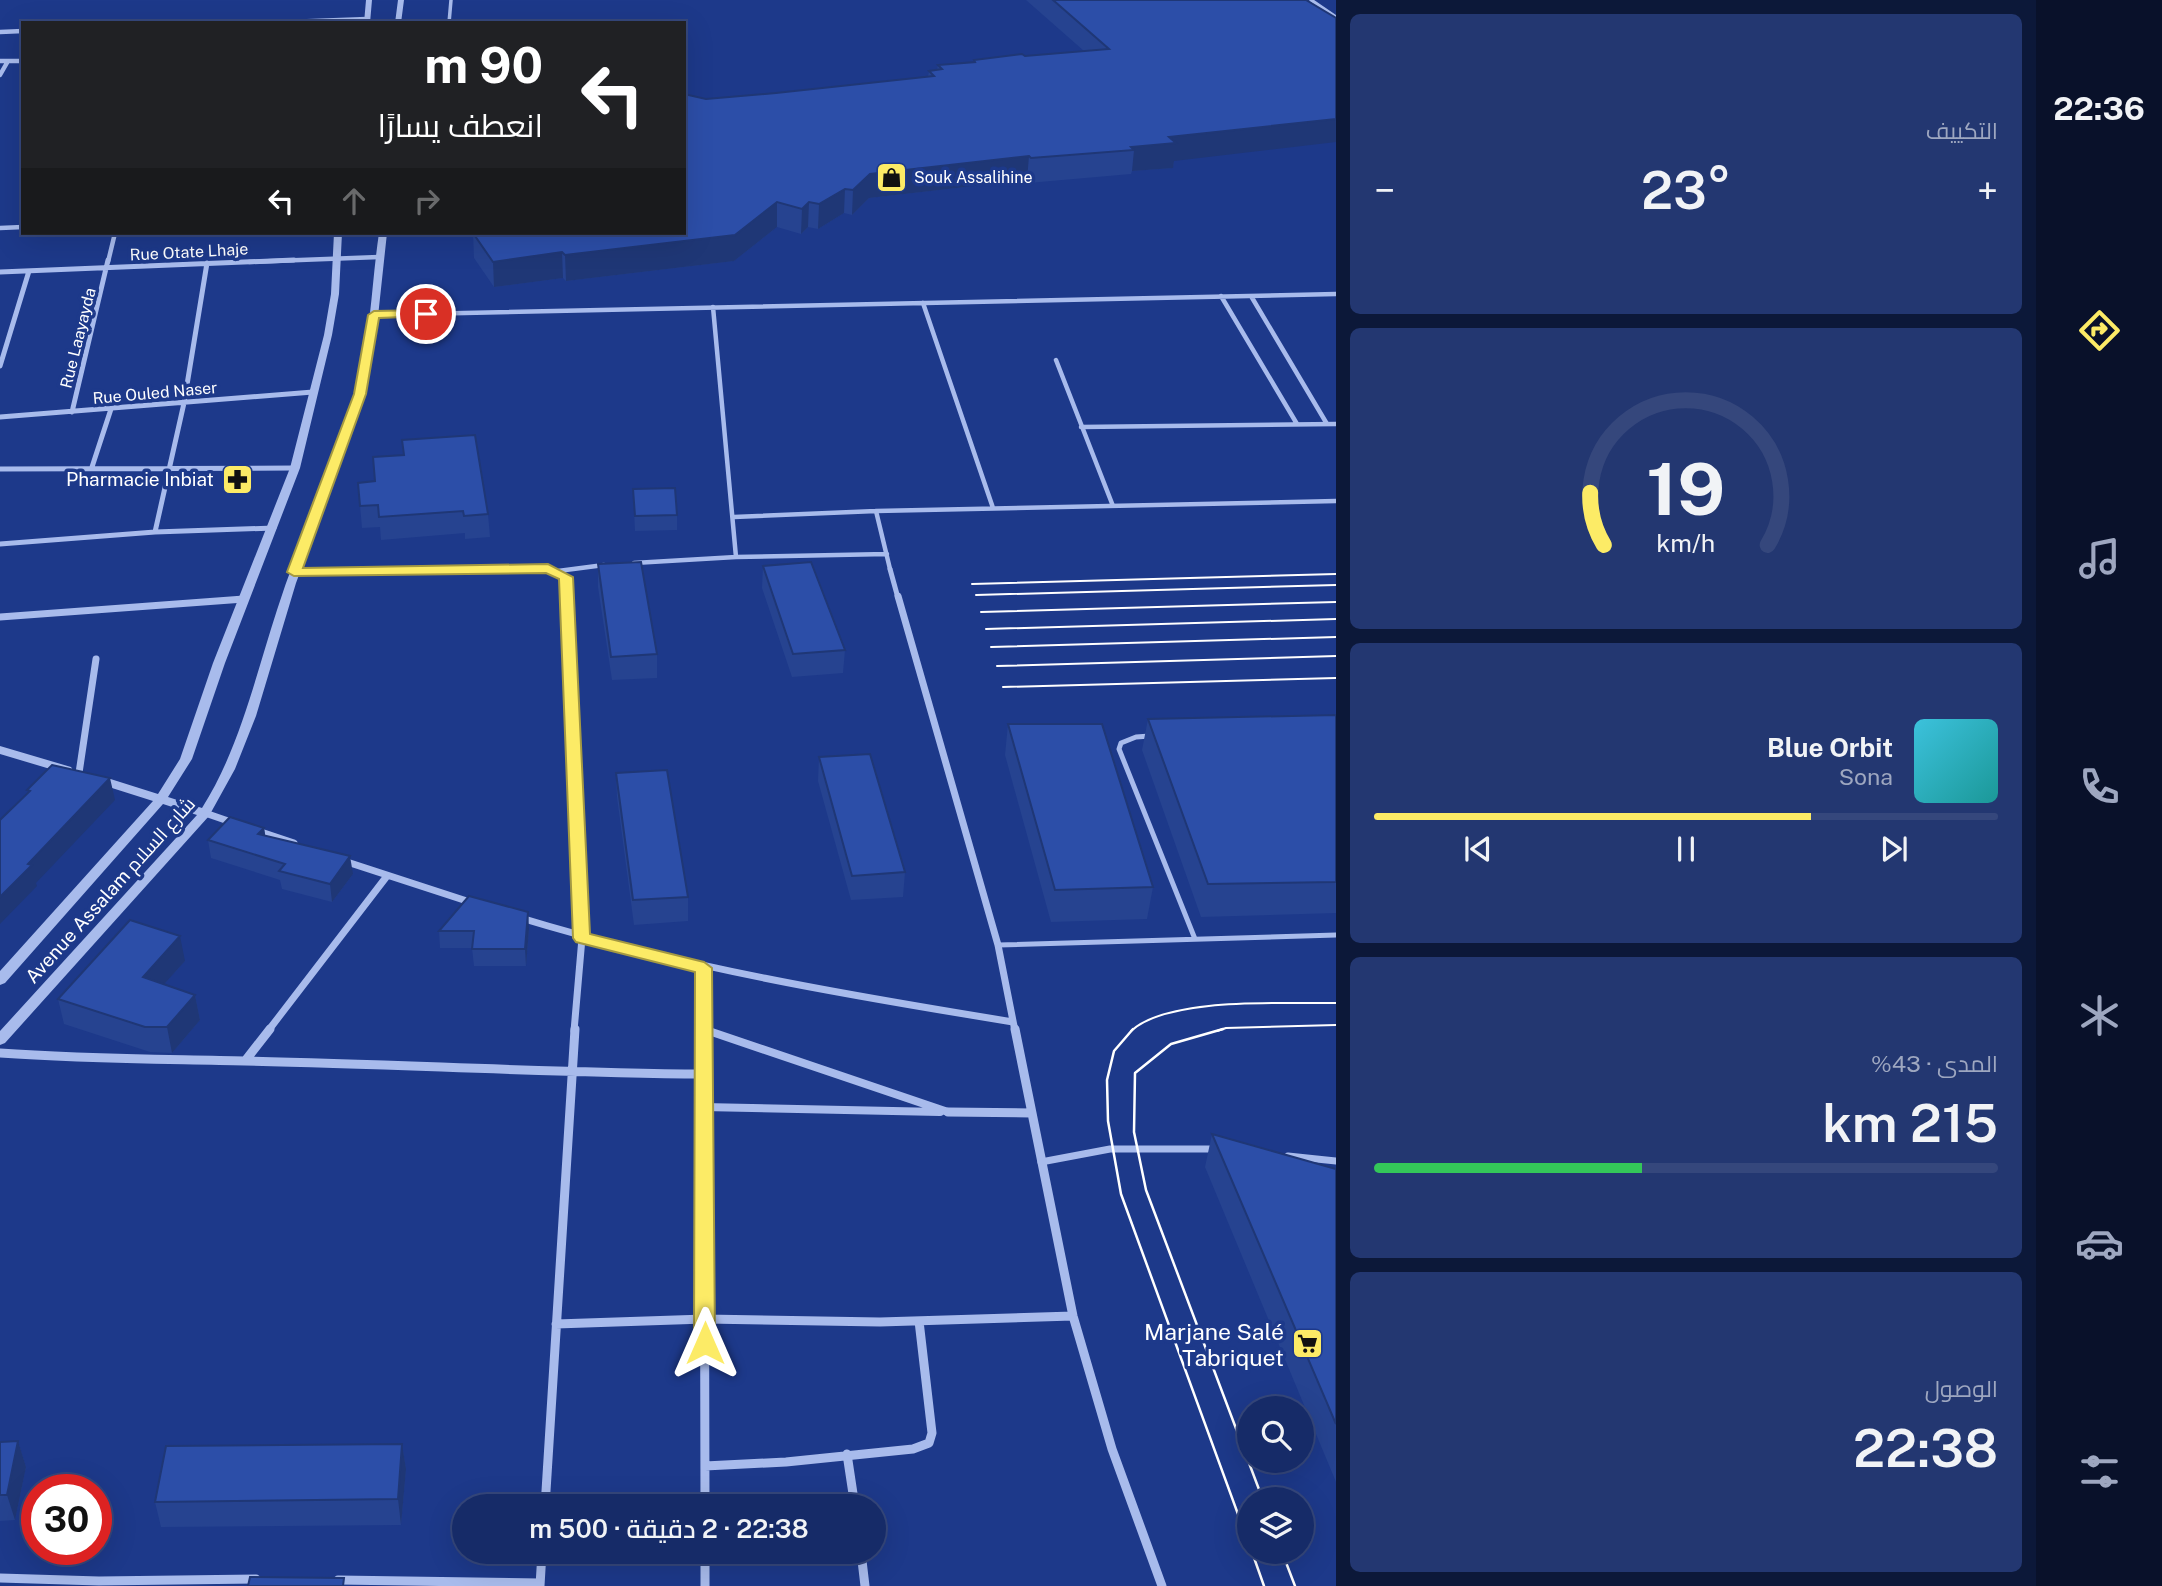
<!DOCTYPE html>
<html lang="ar">
<meta charset="utf-8">
<style>
body{margin:0;font-family:"Public Sans",Cairo,sans-serif;background:#233771;color:#f1f3f6;direction:rtl;height:100vh;display:flex;flex-direction:column;font-size:26px;white-space:nowrap}
*{box-sizing:border-box;margin:0}
p{font-size:23px;color:#9ea7c0}
.icon{flex:none;width:38px;height:38px;fill:none;stroke:currentColor;stroke-width:2;stroke-linecap:round;stroke-linejoin:round}
.map{position:relative;flex:1;overflow:hidden;direction:ltr}
.sheet{display:flex;flex-direction:column;gap:14px;padding:14px;background:#0c1839;width:700px}
.sheet>*{flex:none}
.guide{position:absolute;left:21px;top:21px;width:665px;height:214px;border-radius:0px;box-shadow:0 7px 28px #0002,0 0 0 2px #35477c;direction:rtl;background:#202124;color:#fff;overflow:hidden}
.fabs{position:absolute;left:1237px;top:1396px;display:grid;gap:14px}
.fabs a{display:grid;place-items:center;width:77px;height:77px;border-radius:50%;background:#162b68;box-shadow:0 7px 28px #0002,0 0 0 2px #35477c;font-size:35px}
.speed{position:absolute;left:21px;top:1474px;display:flex;gap:14px;font-size:35px;font-weight:700;text-align:center}
.speed>*{display:grid;place-content:center;width:91px;height:91px;border-radius:50%;background:#162b68;box-shadow:0 7px 28px #0002,0 0 0 2px #35477c;line-height:1}
.speed .limit{border:10px solid #d22;background:#fff;color:#111}
.pin{position:absolute;display:grid;place-items:center;width:60px;height:60px;color:#fff;margin:-30px;border:4px solid #fff;border-radius:50%;box-shadow:0 2px 7px #0007}
.me{position:absolute;width:77px;margin:-38px;rotate:0deg;stroke-linejoin:round;filter:drop-shadow(0 0 5px #0008)}
.turn{display:flex;align-items:center;gap:24px;height:147px;padding:0 28px;font-size:32px}
.turn .icon{width:91px;height:91px;stroke-width:2.5}
.turn b{display:block;font-size:49px;line-height:60px}
.lanes{display:flex;align-items:center;height:66px;padding:0 28px;background:#0003;justify-content:center;gap:35px;direction:ltr}
.lanes .off{opacity:.35}
.big{font-size:52px;font-weight:600;line-height:1.1}
.sheet .card{flex:1;display:flex;flex-direction:column;justify-content:center;gap:10px;min-width:0;padding:0 24px;border-radius:10px;background:#233771}
.sheet .dial{align-items:center;gap:0}
.dial svg{height:182px;overflow:visible;fill:none;stroke:#35477c;stroke-width:7;stroke-linecap:round;text-anchor:middle}
.dial text{fill:#f1f3f6;stroke:none}
.song{display:flex;align-items:center;gap:21px}
.cover{width:84px;height:84px;border-radius:10px;background:linear-gradient(135deg,hsl(190 70% 55%),hsl(180 70% 35%))}
.played{height:7px;border-radius:4px;background:linear-gradient(90deg,#fceb66 70%,#35477c 70%)}
.keys{display:flex;justify-content:space-around;direction:ltr}
.heat{display:flex;justify-content:space-between;align-items:center;font-size:38px;direction:ltr}
.charge{height:10px;border-radius:5px;background:linear-gradient(90deg,#34c759 43%,#35477c 0)}
.trip{position:absolute;left:452px;top:1494px;width:434px;height:70px;border-radius:35px;background:#162b68;box-shadow:0 7px 28px #0002,0 0 0 2px #35477c;font-weight:600;line-height:70px;text-align:center;direction:rtl}
main{display:flex;flex:1;min-height:0}
.tab-bar{display:flex;flex-direction:column;width:126px;justify-content:space-around;align-items:center;background:#09112a;color:#9ea7c0}
.tab-bar .icon{width:49px;height:49px}
.tab-bar .current{color:#fceb66}
.tab-bar b{font-size:32px;color:#f1f3f6}
.map>svg:first-child{display:block}
</style>
<main>
<nav class="tab-bar">
<b>22:36</b>
<svg class="icon current" aria-label="directions" viewBox="0 0 24 24"><path d="M12 3l9 9-9 9-9-9zM9 14v-3h6M13 9l2 2-2 2"/></svg>
<svg class="icon" aria-label="music" viewBox="0 0 24 24"><path d="M9 18V5l10-2v13"/><circle cx="6" cy="18" r="3"/><circle cx="16" cy="16" r="3"/></svg>
<svg class="icon" aria-label="phone" viewBox="0 0 24 24"><path d="M5 4h4l2 5-3 2q2 4 5 5l2-3 5 2v4C11 20 4 13 5 4z"/></svg>
<svg class="icon" aria-label="climate" viewBox="0 0 24 24"><path d="M12 3v18M4 7l16 10M4 17L20 7"/></svg>
<svg class="icon" aria-label="car" viewBox="0 0 24 24"><path d="M5 17H2v-5l4-1 3-4h7l3 4 3 1v5h-3M9 17h6M6 11h13"/><circle cx="7" cy="17" r="2"/><circle cx="17" cy="17" r="2"/></svg>
<svg class="icon" aria-label="filters" viewBox="0 0 24 24"><path d="M4 7h16M4 17h16"/><circle cx="9" cy="7" r="2"/><circle cx="15" cy="17" r="2"/></svg>
</nav>
<section class="sheet">
<div class="card"><p>التكييف</p>
<div class="heat"><a>−</a><b class="big">23°</b><a>+</a></div>
</div>
<div class="card dial"><svg viewBox="0 0 100 80">
<path d="M14 69A42 42 0 1 1 86 69"/>
<path d="M14 69A42 42 0 0 1 8 46" stroke="#fceb66"/>
<text x="50" y="56" font-size="32" font-weight="700">19</text>
<text x="50" y="72" font-size="11">km/h</text>
</svg></div>
<div class="card">
<div class="song"><i class="cover"></i><div><b>Blue Orbit</b><p>Sona</p></div></div>
<div class="played"></div>
<div class="keys"><svg class="icon" aria-label="previous" viewBox="0 0 24 24"><path d="M18 5L8 12l10 7zM5 5v14"/></svg><svg class="icon" aria-label="pause" viewBox="0 0 24 24"><path d="M8 5v14M16 5v14"/></svg><svg class="icon" aria-label="next" viewBox="0 0 24 24"><path d="M6 5l10 7-10 7zM19 5v14"/></svg></div>
</div>
<div class="card"><p>المدى · 43%</p><b class="big">215 km</b><div class="charge"></div></div>
<div class="card"><p>الوصول</p><b class="big">22:38</b></div>
</section>
<div class="map">
<svg width="1336" height="1586" viewBox="0 0 1336 1586">
<rect width="100%" height="100%" fill="#1d398a"/>
<g fill="none" stroke-linecap="round" stroke-linejoin="round">
<path stroke="#a8bbec" stroke-width="3.5" d="M 1311,0 L 1336,17
M 449,23 L 451,0
M 383,234 L 399,233"/>
<path stroke="#a8bbec" stroke-width="4.5" d="M 1221,296 L 1297,424
M 1251,296 L 1327,424
M 923,303 L 993,508
M 713,307 L 736,557 L 887,554
M 374,315 L 1336,294
M 1056,360 L 1113,506
M 1081,427 L 1336,424
M 876,511 L 890,569
M 734,517 L 876,511 L 1336,501
M 634,563 L 736,557
M 558,571 L 604,565"/>
<path stroke="#a8bbec" stroke-width="5" d="M 1150,736 L 1136,737 L 1121,743 L 1119,749 L 1195,939
M 998,945 L 1336,935"/>
<path stroke="#a8bbec" stroke-width="7" d="M 1288,1156 L 1336,1161
M 1041,1162 L 1110,1149 L 1215,1149"/>
<path stroke="#a8bbec" stroke-width="6" d="M 703,1029 L 708,1031"/>
<path stroke="#a8bbec" stroke-width="8" d="M 703,1029 L 948,1112
M 703,1107 L 940,1112"/>
<path stroke="#a8bbec" stroke-width="4.5" d="M 260,23 L 367,19
M 0,32 L 23,31
M 0,61 L 23,61
M 0,75 L 8,61
M 0,228 L 23,227
M 108,262 L 115,233
M 249,262 L 379,257"/>
<path stroke="#a8bbec" stroke-width="5" d="M 0,272 L 294,260
M 0,366 L 29,271
M 72,412 L 108,260
M 0,417 L 313,392
M 92,467 L 111,409
M 0,469 L 295,468
M 155,532 L 184,403 L 207,263
M 0,544 L 155,532 L 274,528
M 890,569 L 898,598
M 294,572 L 548,569 L 566,577 L 567,598"/>
<path stroke="#a8bbec" stroke-width="7" d="M 567,596 L 582,938 L 574,1031
M 898,596 L 998,945 L 1015,1031
M 0,617 L 244,599
M 79,773 L 96,659
M 205,813 L 234,823
M 258,831 L 294,843
M 344,861 L 473,903
M 521,918 C 682,967 847,995 1013,1022
M 704,968 L 704,1031
M 268,1031 L 387,876"/>
<path stroke="#a8bbec" stroke-width="9" d="M 704,1029 L 705,1507
M 1015,1029 L 1073,1316 L 1112,1449 L 1162,1586
M 0,1053 C 82,1059 163,1059 245,1061 C 398,1064 550,1073 703,1074
M 245,1061 L 270,1029
M 948,1112 L 1031,1113
M 556,1324 L 705,1319 L 880,1322 L 1073,1316
M 847,1454 L 855,1507
M 705,1466 L 786,1462 L 913,1449 L 929,1443 L 932,1433 L 919,1321
M 545,1507 L 575,1029
M 705,1552 L 705,1586
M 861,1552 L 865,1586
M 0,1578 L 99,1581 L 256,1579
M 338,1580 L 540,1583
M 540,1586 L 542,1552"/>
<path fill="#a8bbec" fill-rule="evenodd" d="M 366,0 L 372,0 L 370,23 L 364,23 Z
M 398,0 L 404,0 L 401,23 L 395,23 Z
M 334,233 L 342,233 L 339,294 L 332,335 L 300,468 L 225,663 L 192,759 L 168,797 L 202,808 C 240,748 255,677 277,610 C 302,531 341,456 360,375 C 371,328 372,280 379,233 L 387,233 L 376,335 L 364,395 L 346,449 L 296,583 L 256,716 L 235,769 L 209,816 L 5,1043 L 0,1045 L 0,1031 L 197,815 L 163,804 L 5,983 L 0,985 L 0,971 L 153,801 L 93,782 L 91,779 L 93,776 L 101,776 L 158,794 L 180,759 L 213,663 L 290,468 L 324,335 L 331,294 Z
M 0,746 L 71,767 L 73,770 L 67,774 L 0,754 Z"/>
<path stroke="#fff" stroke-width="2" d="M 972,584 L 1336,574
M 976,595 L 1336,585
M 981,612 L 1336,602
M 986,629 L 1336,619
M 991,647 L 1336,637
M 997,666 L 1336,656
M 1003,687 L 1336,678
M 1131,1031 C 1169,996 1285,1004 1336,1003
M 1217,1031 L 1226,1028 L 1336,1025"/>
<path stroke="#fff" stroke-width="2.5" d="M 1133,1029 L 1114,1051 L 1107,1080 L 1108,1121 L 1121,1194 L 1250,1547
M 1223,1029 L 1171,1044 L 1135,1073 L 1134,1132 L 1146,1190 L 1263,1500
M 1252,1552 L 1264,1586
M 1282,1552 L 1295,1586"/>
</g>
<path fill="#264390" d="M 1026,0 L 1306,0 L 1174,161 L 1173,168 L 1132,171 L 1131,174 L 1028,183 L 1027,180 L 869,198 L 852,215 L 844,213 L 818,229 L 808,227 L 801,234 L 777,227 L 734,261 L 566,281 L 563,278 L 494,287 L 474,258 L 473,233 L 684,233 L 706,99 L 776,93 L 928,77 L 929,71 L 937,70 L 938,65 L 974,62 L 974,60 L 1084,51 Z
M 402,440 L 488,514 L 490,537 L 465,539 L 465,533 L 381,540 L 380,527 L 362,528 L 358,483 L 375,481 L 403,455 Z
M 633,489 L 677,515 L 677,530 L 635,531 Z
M 598,564 L 657,654 L 657,678 L 612,680 L 598,587 Z
M 763,566 L 845,650 L 843,673 L 792,677 L 762,588 Z
M 1336,715 L 1336,913 L 1201,917 L 1142,750 L 1148,719 Z
M 1008,724 L 1153,887 L 1147,919 L 1051,922 L 1005,755 Z
M 819,757 L 905,872 L 903,897 L 851,900 L 818,781 Z
M 616,773 L 688,897 L 688,921 L 634,925 L 617,797 Z
M 264,828 L 265,836 L 353,874 L 332,902 L 282,889 L 280,880 L 211,858 L 208,840 Z
M 529,929 L 526,966 L 474,966 L 472,948 L 440,948 L 439,931 Z
M 185,961 L 164,984 L 195,995 L 200,1020 L 172,1053 L 150,1052 L 64,1024 L 58,999 Z
M 1212,1134 L 1336,1169 L 1336,1482 L 1205,1167 Z
M 18,1441 L 26,1467 L 15,1520 L 0,1521 L 0,1442 Z
M 402,1444 L 406,1469 L 401,1525 L 161,1527 L 155,1502 Z"/>
<path fill="#1f3776" d="M 1336,119 L 1336,142 L 1174,161 L 1173,168 L 1132,171 L 1134,150 L 1131,147 L 1169,137 Z
M 1029,156 L 1027,180 L 869,198 L 852,215 L 853,190 L 870,174 Z
M 845,189 L 844,213 L 818,229 L 819,204 Z
M 777,202 L 777,227 L 734,261 L 566,281 L 565,255 Z
M 809,202 L 808,227 L 801,234 L 802,209 Z
M 562,252 L 563,278 L 494,287 L 493,262 Z
M 110,778 L 115,800 L 36,883 L 37,886 L 0,924 L 0,897 L 28,864 Z
M 264,828 L 267,846 L 258,834 Z
M 350,856 L 353,874 L 332,902 L 330,884 Z
M 528,912 L 529,929 L 526,966 L 525,949 Z
M 180,936 L 185,961 L 148,1002 L 143,977 Z
M 195,995 L 200,1020 L 172,1053 L 167,1027 Z
M 18,1441 L 26,1467 L 15,1520 L 7,1495 Z
M 402,1444 L 406,1469 L 401,1525 L 398,1499 Z"/>
<path fill="#2c4ea8" stroke="#1f3776" stroke-width="2" d="M 1053,0 L 1306,0 L 1336,18 L 1336,119 L 1169,137 L 1176,143 L 1131,147 L 1134,150 L 1031,158 L 1029,156 L 870,174 L 853,190 L 845,189 L 819,204 L 809,202 L 802,209 L 777,202 L 735,235 L 565,255 L 562,252 L 493,262 L 473,233 L 684,233 L 684,94 L 706,99 L 776,93 L 934,76 L 929,71 L 942,69 L 938,65 L 975,62 L 974,60 L 1022,54 L 1025,56 L 1109,49 Z
M 475,435 L 488,514 L 464,516 L 463,511 L 379,517 L 378,505 L 360,506 L 358,483 L 375,481 L 373,457 L 404,455 L 402,440 Z
M 675,488 L 677,515 L 635,516 L 633,489 Z
M 641,562 L 657,654 L 611,657 L 598,564 Z
M 811,562 L 845,650 L 793,654 L 763,566 Z
M 1336,715 L 1336,882 L 1208,884 L 1148,719 Z
M 1008,724 L 1102,724 L 1153,887 L 1055,890 Z
M 870,754 L 905,872 L 852,876 L 819,757 Z
M 52,765 L 110,778 L 28,864 L 32,865 L 0,897 L 0,820 L 30,791 L 27,790 Z
M 667,770 L 688,897 L 633,900 L 616,773 Z
M 230,817 L 264,828 L 258,834 L 350,856 L 330,884 L 279,871 L 285,864 L 208,840 Z
M 469,896 L 528,912 L 525,949 L 472,949 L 474,931 L 439,931 Z
M 130,920 L 180,936 L 143,977 L 195,995 L 167,1027 L 145,1027 L 58,999 Z
M 1212,1134 L 1336,1169 L 1336,1424 Z
M 18,1441 L 7,1495 L 0,1495 L 0,1442 Z
M 402,1444 L 398,1499 L 155,1502 L 166,1446 Z
M 250,1577 L 344,1578 L 343,1586 L 248,1586 Z"/>
<path fill="#fceb66" stroke="#a49942" stroke-width="2" d="M 426,310 L 432,314 L 430,316 L 379,318 L 366,394 L 303,568 L 548,564 L 573,577 L 590,934 L 704,962 L 712,968 L 715,1343 L 712,1349 L 705,1352 L 697,1349 L 694,1343 L 695,972 L 576,942 L 573,938 L 559,579 L 546,573 L 294,576 L 287,572 L 354,394 L 368,315 L 374,311 Z"/>
<defs>
<symbol id="shop-square" viewBox="-11 -11 22 22"><rect x="-9" y="-9" width="18" height="18" rx="4" fill="#fceb66" stroke="#1d398a"/><path d="M-5-2.5h2.3a2.7 3.5 0 0 1 5.4 0H5L5.5 6h-11ZM-1.5-2.5h3a1.5 2.3 0 0 0-3 0Z" fill="#111"/></symbol>
<symbol id="pharmacy-square" viewBox="-11 -11 22 22"><rect x="-9" y="-9" width="18" height="18" rx="4" fill="#fceb66" stroke="#1d398a"/><path d="M-2-6h4v4h4v4h-4v4h-4v-4h-4v-4h4Z" fill="#111"/></symbol>
<symbol id="supermarket-square" viewBox="-11 -11 22 22"><rect x="-9" y="-9" width="18" height="18" rx="4" fill="#fceb66" stroke="#1d398a"/><path d="M-6-5.5h2.5l.6 2H6L4.5 2H-2.5L-4.4-4H-6ZM-1.5 3.2a1.3 1.3 0 1 0 .1 0ZM3 3.2a1.3 1.3 0 1 0 .1 0Z" fill="#111"/></symbol>
</defs>
<g fill-rule="evenodd">
<use href="#shop-square" x="874" y="160" width="35" height="35"/>
<use href="#pharmacy-square" x="220" y="462" width="35" height="35"/>
<use href="#supermarket-square" x="1290" y="1326" width="35" height="35"/>
</g>
<g text-anchor="middle" dominant-baseline="central" stroke-width="7" stroke-linejoin="round" paint-order="stroke">
<g font-size="16" fill="#fff" stroke="#1d398a" text-anchor="start">
<text x="914" y="177">Souk Assalihine</text>
</g>
<g font-size="16" fill="#fff" stroke="#1d398a">
<text transform="translate(189 252) rotate(-3)">Rue Otate Lhaje</text>
<text transform="translate(78 338) rotate(-76)">Rue Laayayda</text>
<text transform="translate(155 393) rotate(-5)">Rue Ouled Naser</text>
</g>
<g font-size="19" fill="#fff" stroke="#1d398a" text-anchor="end">
<text x="214" y="479">Pharmacie Inbiat</text>
</g>
<g font-size="19" fill="#fff" stroke="#1d398a">
<text transform="translate(110 890) rotate(-48)">Avenue Assalam شارع السلام</text>
</g>
<g font-size="23" fill="#fff" stroke="#1d398a" text-anchor="end">
<text x="1284" y="1331">Marjane Salé<tspan x="1284" dy="26">Tabriquet</tspan></text>
</g>
</g>
</svg>
<div class="fabs">
<a><svg class="icon" aria-label="search" viewBox="0 0 24 24"><circle cx="10" cy="10" r="6"/><path d="M15 15l6 6"/></svg></a>
<a><svg class="icon" aria-label="layers" viewBox="0 0 24 24"><path d="M12 4l9 5-9 5-9-5zM3 14l9 5 9-5"/></svg></a>
</div>
<div class="speed"><div class="limit">30</div></div>
<div class="pin" style="left:426px;top:314px;background:#d93025"><svg class="icon" aria-label="arrive" viewBox="0 0 24 24"><path d="M6 21V4h12l-3 4 3 4H6"/></svg></div>
<svg class="me" style="left:705px;top:1343px" viewBox="-20 -20 40 40"><path d="M0-17L14 15 0 8-14 15z" fill="#fceb66" stroke="#fff" stroke-width="4"/></svg>
<div class="trip">22:38 · 2 دقيقة · 500 m</div>
<div class="guide">
<div class="turn"><svg class="icon" aria-label="left" viewBox="0 0 24 24"><path d="M17 20v-9H6M10 6l-5 5 5 5"/></svg><div><b>90 m</b>انعطف يسارًا</div></div>
<div class="lanes"><svg class="icon" aria-label="left" viewBox="0 0 24 24"><path d="M17 20v-9H6M10 6l-5 5 5 5"/></svg><svg class="icon off" aria-label="ahead" viewBox="0 0 24 24"><path d="M12 20V5M6 11l6-6 6 6"/></svg><svg class="icon off" aria-label="right" viewBox="0 0 24 24"><path d="M7 20v-9h11M14 6l5 5-5 5"/></svg></div>
</div>
</div>
</main>
